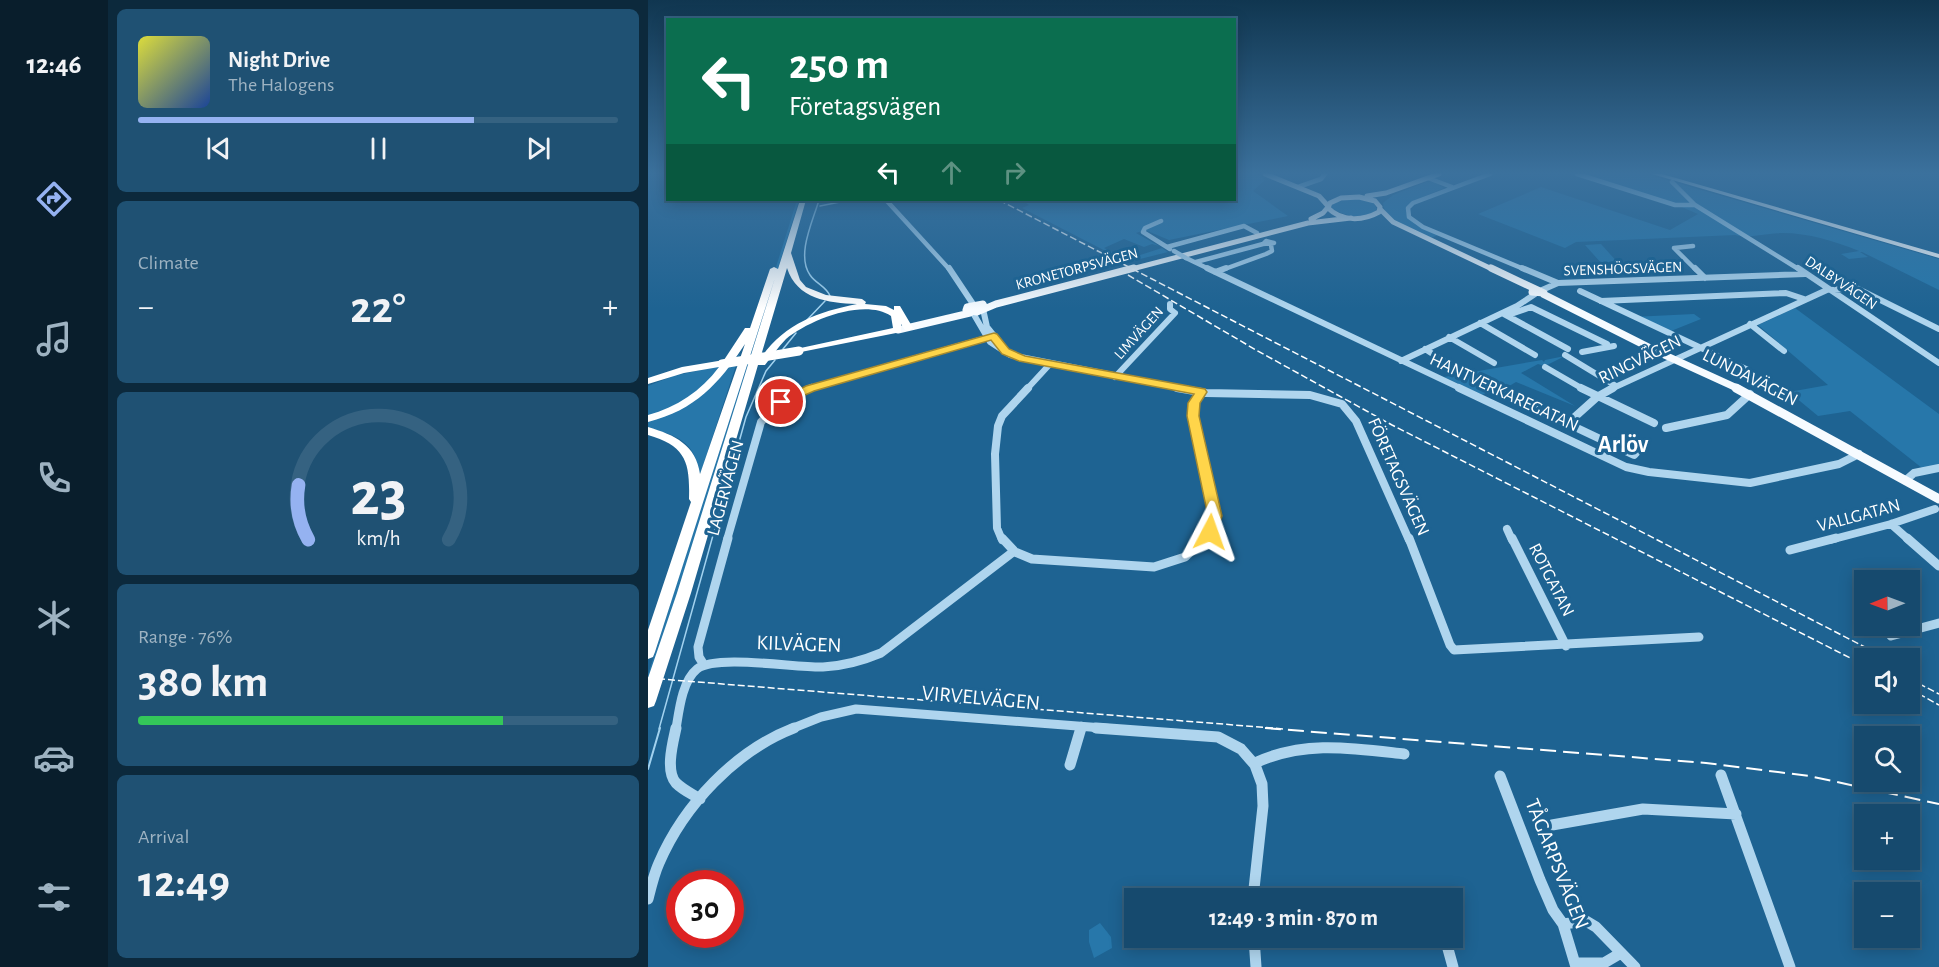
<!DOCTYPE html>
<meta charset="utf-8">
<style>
body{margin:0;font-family:"Alegreya Sans",sans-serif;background:#1f5173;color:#f1f3f6;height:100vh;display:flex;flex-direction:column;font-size:22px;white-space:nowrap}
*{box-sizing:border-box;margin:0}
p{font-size:20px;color:#9eb3c2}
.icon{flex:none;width:33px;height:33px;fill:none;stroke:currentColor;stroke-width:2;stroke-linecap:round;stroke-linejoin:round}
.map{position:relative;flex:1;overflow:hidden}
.side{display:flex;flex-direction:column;gap:9px;padding:9px;background:#0c293c;width:540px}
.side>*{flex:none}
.top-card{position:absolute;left:18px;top:18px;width:570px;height:183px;border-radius:0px;box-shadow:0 3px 15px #0003,0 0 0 2px #356281;background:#0b6e4f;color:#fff;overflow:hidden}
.needle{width:39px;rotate:269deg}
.tools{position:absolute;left:1206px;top:570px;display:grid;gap:12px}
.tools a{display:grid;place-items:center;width:66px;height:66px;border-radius:0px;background:#164a6e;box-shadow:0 3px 15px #0003,0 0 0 2px #356281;font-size:30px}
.speed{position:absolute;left:18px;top:870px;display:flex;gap:12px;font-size:30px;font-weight:700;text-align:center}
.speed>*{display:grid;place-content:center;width:78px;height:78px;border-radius:50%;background:#164a6e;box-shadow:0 3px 15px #0003,0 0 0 2px #356281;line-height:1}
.speed .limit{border:9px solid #d22;background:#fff;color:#111}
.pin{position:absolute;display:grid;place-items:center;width:51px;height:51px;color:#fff;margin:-26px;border:3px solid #fff;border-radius:50%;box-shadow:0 2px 6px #0007}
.me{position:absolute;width:66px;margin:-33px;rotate:4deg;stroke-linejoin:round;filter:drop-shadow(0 0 4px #0008)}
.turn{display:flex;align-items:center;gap:21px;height:126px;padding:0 24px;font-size:27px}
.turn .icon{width:78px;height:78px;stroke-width:2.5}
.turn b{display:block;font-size:42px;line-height:51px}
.lanes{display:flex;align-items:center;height:57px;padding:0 24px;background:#0003;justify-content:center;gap:30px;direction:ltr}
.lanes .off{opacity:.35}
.big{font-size:45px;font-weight:600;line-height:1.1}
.side .tile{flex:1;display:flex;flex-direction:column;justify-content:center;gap:9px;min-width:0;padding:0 21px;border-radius:9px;background:#1f5173}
.side .dial{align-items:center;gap:0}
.dial svg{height:156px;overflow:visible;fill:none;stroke:#356281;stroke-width:7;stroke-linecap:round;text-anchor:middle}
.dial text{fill:#f1f3f6;stroke:none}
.song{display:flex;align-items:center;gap:18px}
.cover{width:72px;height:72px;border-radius:9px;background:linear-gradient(135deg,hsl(60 70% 55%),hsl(220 70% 35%))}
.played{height:6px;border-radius:3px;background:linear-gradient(90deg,#95b2f1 70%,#356281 70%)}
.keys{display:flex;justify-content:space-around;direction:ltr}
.heat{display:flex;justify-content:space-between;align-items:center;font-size:33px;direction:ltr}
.charge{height:9px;border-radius:4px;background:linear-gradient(90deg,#34c759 76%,#356281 0)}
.trip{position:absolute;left:476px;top:888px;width:339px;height:60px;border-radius:0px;background:#164a6e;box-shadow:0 3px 15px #0003,0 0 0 2px #356281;font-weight:600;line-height:60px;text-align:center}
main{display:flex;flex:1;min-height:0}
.tabs{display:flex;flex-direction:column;width:108px;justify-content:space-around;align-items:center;background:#091e2c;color:#9eb3c2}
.tabs .icon{width:42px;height:42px}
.tabs .current{color:#95b2f1}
.tabs b{font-size:27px;color:#f1f3f6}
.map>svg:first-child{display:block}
</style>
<main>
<nav class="tabs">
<b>12:46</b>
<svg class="icon current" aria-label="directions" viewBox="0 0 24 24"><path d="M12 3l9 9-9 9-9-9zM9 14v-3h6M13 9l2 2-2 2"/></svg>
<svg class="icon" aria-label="music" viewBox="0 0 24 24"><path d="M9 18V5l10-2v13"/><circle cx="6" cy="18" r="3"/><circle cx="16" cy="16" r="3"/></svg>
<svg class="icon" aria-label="phone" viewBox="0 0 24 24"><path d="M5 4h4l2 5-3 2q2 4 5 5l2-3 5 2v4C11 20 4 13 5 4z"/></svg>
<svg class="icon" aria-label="climate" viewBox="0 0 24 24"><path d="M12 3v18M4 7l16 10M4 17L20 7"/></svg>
<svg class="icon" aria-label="car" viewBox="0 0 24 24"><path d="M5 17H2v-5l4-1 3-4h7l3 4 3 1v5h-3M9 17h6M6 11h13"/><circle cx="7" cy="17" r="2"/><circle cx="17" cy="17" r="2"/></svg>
<svg class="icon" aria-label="filters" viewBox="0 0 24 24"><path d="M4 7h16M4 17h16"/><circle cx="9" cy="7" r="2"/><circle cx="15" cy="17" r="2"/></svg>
</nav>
<section class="side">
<div class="tile">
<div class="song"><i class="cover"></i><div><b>Night Drive</b><p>The Halogens</p></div></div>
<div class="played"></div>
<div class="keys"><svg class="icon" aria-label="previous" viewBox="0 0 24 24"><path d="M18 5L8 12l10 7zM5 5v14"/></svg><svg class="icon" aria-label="pause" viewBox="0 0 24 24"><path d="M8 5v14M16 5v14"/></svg><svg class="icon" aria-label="next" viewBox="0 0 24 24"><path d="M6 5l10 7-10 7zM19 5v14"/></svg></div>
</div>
<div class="tile"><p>Climate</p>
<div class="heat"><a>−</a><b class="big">22°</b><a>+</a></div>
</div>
<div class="tile dial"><svg viewBox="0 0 100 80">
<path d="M14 69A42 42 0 1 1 86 69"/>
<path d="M14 69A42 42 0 0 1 9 41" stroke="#95b2f1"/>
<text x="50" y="56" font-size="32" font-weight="700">23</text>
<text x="50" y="72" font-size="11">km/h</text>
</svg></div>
<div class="tile"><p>Range · 76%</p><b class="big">380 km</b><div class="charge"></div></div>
<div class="tile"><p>Arrival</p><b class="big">12:49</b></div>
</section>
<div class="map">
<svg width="1291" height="967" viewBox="0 0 1291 967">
<rect width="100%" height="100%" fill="#1e6392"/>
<path fill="#2777aa" d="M 587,174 C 597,174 610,171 617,180 L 605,191 L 640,216 L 521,240 L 497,230 L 488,233 L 511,246 L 504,244 L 496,247 L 476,239 L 456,248 L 472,256 L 482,254 L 486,257 L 514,248 L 520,252 L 484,261 L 484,259 L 477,261 L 374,208 L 381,205 L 375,201 L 376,200 L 586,200 Z
M 933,174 L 998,174 L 1291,259 L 1291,290 L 1214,252 L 1212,252 L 1220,257 L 1201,259 L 1193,254 L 1211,251 C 1186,241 1161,233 1134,233 C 1118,233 1103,239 1087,235 L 928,242 L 917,248 L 830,214 L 893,187 L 1022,230 L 1050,214 L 1024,203 Z
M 778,182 L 786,182 L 796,188 L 763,202 L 758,213 L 768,225 L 790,235 L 783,238 C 766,230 737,224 735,203 L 745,195 Z
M 704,198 L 725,202 L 729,209 C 716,222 697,216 683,208 L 685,203 Z
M 149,200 L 151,200 L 0,693 L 0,675 Z
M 953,244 L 971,264 L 954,264 L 937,245 Z
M 1147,308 L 1291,414 L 1291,465 L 1274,468 L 1202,411 L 1170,416 L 1141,392 L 1180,385 L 1110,325 Z
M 1046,314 L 1053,319 L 1023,331 L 984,317 Z
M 92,353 L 53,472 L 51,473 C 47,441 28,435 0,428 L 0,421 C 48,405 61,391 92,353 Z
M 917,356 L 897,366 L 890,364 L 873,373 L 927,406 L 868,382 C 857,390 846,388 834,395 L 796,377 L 894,360 L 896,362 L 897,360 Z
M 76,365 L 47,396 L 0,417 L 0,386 L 25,376 Z
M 452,923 L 463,937 L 464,948 L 446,958 L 441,942 L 441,930 Z"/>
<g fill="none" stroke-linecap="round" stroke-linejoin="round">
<path stroke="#a2d2ef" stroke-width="1.5" d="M 171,200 C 165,221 148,255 162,275 C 168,284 178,286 182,296
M 172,206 L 202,200
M 159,320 L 177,301
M 135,349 L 148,333
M 11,729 L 98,417 L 118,371 L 127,360"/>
<path stroke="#a2d2ef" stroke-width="2" d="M 0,769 L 12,728"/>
<path stroke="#afd5ee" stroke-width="4.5" d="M 842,174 L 765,203 L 760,208 L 761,217 L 775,227 L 878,270
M 929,174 L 1027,205 L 1047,205
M 780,178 L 804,187
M 1024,182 L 1047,205 L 1152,270
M 650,187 L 673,179 L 677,174
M 238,200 L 302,270
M 513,221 L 497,228 L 495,232 L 522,249
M 618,241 L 626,243 L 615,244 Z
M 1045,246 L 1026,248 L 1048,270
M 519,247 L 596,226 L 609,233
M 538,258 L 563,270
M 548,262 L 615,244
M 574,270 L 618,254 L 624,251 L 623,245"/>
<path stroke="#afd5ee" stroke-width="6" d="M 301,268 L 325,304
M 559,268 L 814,389
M 874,268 L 910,283
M 1047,268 L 1057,278
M 1150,268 L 1291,363
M 567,272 L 578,268
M 1186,277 L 1291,329
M 894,290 L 910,283 L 1157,274
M 1183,290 L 1207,288
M 932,291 L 1100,370
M 953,301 L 1138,293 L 1156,299
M 335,309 L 339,327 L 360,353
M 325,313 L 342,342 L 362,355 L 537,389
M 856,314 L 920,349
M 863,314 L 883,307 L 959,344
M 832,323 L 887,355
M 1102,324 L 1136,351
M 801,337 L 846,363
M 777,349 L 808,369
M 934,352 L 966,346
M 917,355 L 968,386
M 753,361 L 869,306 L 887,294
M 897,367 L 935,389
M 467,377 L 527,313 L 522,309 L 522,304
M 159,389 L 346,336
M 379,389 L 402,364
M 963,389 L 1181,289"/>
<path stroke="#afd5ee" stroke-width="8" d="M 529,388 L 558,393 L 662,395 L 694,404 L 708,421 L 761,540
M 811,388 L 978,467 L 1001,472 L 1102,483 L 1191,464 L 1211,454
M 933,388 L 1006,423
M 849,390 L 986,455 L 997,443
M 553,392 L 546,403 L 545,416 L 567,516 L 556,540
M 920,423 L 949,397 L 965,388
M 1018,428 L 1079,415 L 1102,394
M 1258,480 L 1266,473 L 1291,468
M 1243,524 L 1261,540
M 859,529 L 864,540
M 79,540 L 113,422 L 131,403 L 163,388
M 354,540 L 349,528 L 347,454 L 350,426 L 354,416 L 380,388
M 1182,540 L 1243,524 L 1287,509"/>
<path stroke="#afd5ee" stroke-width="9" d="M 354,538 L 367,552 L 384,559 L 506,567 L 537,557 L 557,538
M 761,538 L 802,645 L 806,650 L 1051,637
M 864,538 L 918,646
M 1259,538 L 1291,566
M 1142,550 L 1188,538
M 1243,636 L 1291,623
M 56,665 L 51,657 L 50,647 L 80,538
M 28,729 C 31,711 34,681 49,669 C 68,654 148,668 175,667 C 196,666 214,661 233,653 L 365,552
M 143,729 L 173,717 L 208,709 L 468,729
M 432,729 L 433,726"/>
<path stroke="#afd5ee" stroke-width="11" d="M 28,728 C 25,742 17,771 28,783 C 35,790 44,794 52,799
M 448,728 L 570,737 L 593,749 L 607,765 L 614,784 L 615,806 L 605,898
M 607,763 C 656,740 704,748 756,754
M 422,765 L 433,728
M 1073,775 L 1142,967
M 852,776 L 892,880 L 905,910 L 915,924 L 928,967
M 904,825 L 995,809 L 1088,814
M 0,899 C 3,887 6,874 11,863 C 36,805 87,751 146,728
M 915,924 L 938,921 L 948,927 L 987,967
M 606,938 L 608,967
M 797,938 L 805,967
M 927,963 L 956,963 L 973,953"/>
<path stroke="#f6fbff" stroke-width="5" d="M 617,174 L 671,196 L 680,206
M 719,196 L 738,193 L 791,174
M 711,197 L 727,201 L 732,207 L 731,212 C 715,221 694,222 680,208 L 682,203 L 693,198 Z
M 732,209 L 745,222 L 846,270
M 663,219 L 675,213 L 680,207
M 480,270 L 660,223 L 703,218"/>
<path stroke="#f6fbff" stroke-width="7" d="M 843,268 L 896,293 L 884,292 L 885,289
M 895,294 L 1010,352 L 1091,389
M 337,308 L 335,304 L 319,307 L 318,310 L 329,312 L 348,304 L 486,268
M 250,330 L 322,313"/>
<path stroke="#f6fbff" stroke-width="9" d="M 1088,388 L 1291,499"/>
<path fill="#fff" fill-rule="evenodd" d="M 1004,174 L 1014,174 L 1291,254 L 1291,258 Z
M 152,200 L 158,200 L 143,253 L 152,280 L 158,287 L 178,295 L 214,299 L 218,302 L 217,304 L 238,306 L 246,310 L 246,306 L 252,306 L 265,328 L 260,331 L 257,330 L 253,324 L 253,332 L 148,353 L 148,349 L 245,328 L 243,316 C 216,298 161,320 138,339 C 130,347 124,356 117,365 L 110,365 L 43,593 L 8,701 L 6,706 L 0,708 L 0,678 L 29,593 L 127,278 L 7,652 L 5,657 L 0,659 L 0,630 L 43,502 L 41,499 C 42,462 38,446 0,435 L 0,427 C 27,435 48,445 52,474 L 97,344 C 71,384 47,410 0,422 L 0,415 C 29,407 53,391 71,367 L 36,373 L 0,384 L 0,378 L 34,367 L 76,360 L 97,328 L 102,328 L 122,269 L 126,267 L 130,269 ZM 139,268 C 149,299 180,303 209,304 C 169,312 136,324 112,359 Z"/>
<path stroke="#fff" stroke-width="1.5" stroke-dasharray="7 3" stroke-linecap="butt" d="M 351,200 L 1238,658
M 480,275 L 608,350 L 744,425 L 1216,665
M 0,678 L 636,729
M 1262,679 L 1291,694
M 1262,689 L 1291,705"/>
<path stroke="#fff" stroke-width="2" stroke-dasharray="16 7" stroke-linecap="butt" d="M 617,728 L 1058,763 L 1161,776 L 1291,804"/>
<path stroke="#afd5ee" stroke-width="4.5" d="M 526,251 L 538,258"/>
<path stroke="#fff" stroke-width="9" d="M 74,364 L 151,351"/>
</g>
<linearGradient id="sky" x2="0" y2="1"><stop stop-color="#103650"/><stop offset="0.56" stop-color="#3b719d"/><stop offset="1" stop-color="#3b719d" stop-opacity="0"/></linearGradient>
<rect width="1291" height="309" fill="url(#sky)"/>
<path fill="#ffd54a" stroke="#a68a30" stroke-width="1.5" d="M 346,333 L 349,334 L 361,349 L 377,356 L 557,389 L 559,392 L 552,403 L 551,416 L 574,516 L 567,536 L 557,536 L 554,532 L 560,516 L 539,416 L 540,403 L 546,394 L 371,361 L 354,354 L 343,340 L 166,391 L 137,404 L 129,404 L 127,402 L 158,386 Z"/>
<g text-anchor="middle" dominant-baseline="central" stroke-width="6" stroke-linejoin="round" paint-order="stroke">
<g font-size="15" fill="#fff" stroke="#1e6392">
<text transform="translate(429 269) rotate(-15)">KRONETORPSVÄGEN</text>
<text transform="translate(975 269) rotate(-2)">SVENSHÖGSVÄGEN</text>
<text transform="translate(1193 283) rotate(34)">DALBYVÄGEN</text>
<text transform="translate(491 333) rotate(-48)">LIMVÄGEN</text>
</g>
<g font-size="18" fill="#fff" stroke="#1e6392">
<text transform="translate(992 360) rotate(-26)">RINGVÄGEN</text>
<text transform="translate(1102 378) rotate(27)">LUNDAVÄGEN</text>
<text transform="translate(856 393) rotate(25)">HANTVERKAREGATAN</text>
<text transform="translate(750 477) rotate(66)">FÖRETAGSVÄGEN</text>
<text transform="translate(78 488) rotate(-75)">LAGERVÄGEN</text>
<text transform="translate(1211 516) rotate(-15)">VALLGATAN</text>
<text transform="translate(903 580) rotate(63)">ROTGATAN</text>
</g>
<g font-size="21" fill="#fff" stroke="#1e6392">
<text transform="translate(151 644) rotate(2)">KILVÄGEN</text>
<text transform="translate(333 698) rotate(5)">VIRVELVÄGEN</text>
<text transform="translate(909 864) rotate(68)">TÅGARPSVÄGEN</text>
</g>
<g font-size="24" font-weight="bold" fill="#fff" stroke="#1e6392">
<text x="975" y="445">Arlöv</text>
</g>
</g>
</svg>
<div class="tools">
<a><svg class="needle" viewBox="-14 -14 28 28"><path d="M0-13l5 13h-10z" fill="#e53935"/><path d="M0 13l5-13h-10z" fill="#9eb3c2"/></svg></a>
<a><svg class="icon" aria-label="sound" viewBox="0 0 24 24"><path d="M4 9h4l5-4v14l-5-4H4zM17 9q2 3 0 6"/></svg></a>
<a><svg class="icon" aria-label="search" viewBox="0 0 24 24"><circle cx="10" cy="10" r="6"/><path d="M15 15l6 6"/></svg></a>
<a>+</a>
<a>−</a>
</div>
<div class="speed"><div class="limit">30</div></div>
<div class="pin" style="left:133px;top:402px;background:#d93025"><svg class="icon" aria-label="arrive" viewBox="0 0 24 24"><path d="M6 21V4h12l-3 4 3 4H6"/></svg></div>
<svg class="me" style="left:562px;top:532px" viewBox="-20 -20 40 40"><path d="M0-17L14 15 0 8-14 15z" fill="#ffd54a" stroke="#fff" stroke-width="4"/></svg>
<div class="trip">12:49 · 3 min · 870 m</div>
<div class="top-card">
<div class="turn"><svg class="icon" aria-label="left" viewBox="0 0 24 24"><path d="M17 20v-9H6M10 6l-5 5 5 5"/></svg><div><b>250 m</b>Företagsvägen</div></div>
<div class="lanes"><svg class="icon" aria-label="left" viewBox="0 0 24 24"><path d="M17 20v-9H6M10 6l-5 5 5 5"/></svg><svg class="icon off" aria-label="ahead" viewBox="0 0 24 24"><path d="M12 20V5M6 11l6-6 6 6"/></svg><svg class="icon off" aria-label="right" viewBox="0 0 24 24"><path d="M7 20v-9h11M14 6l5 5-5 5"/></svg></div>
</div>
</div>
</main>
